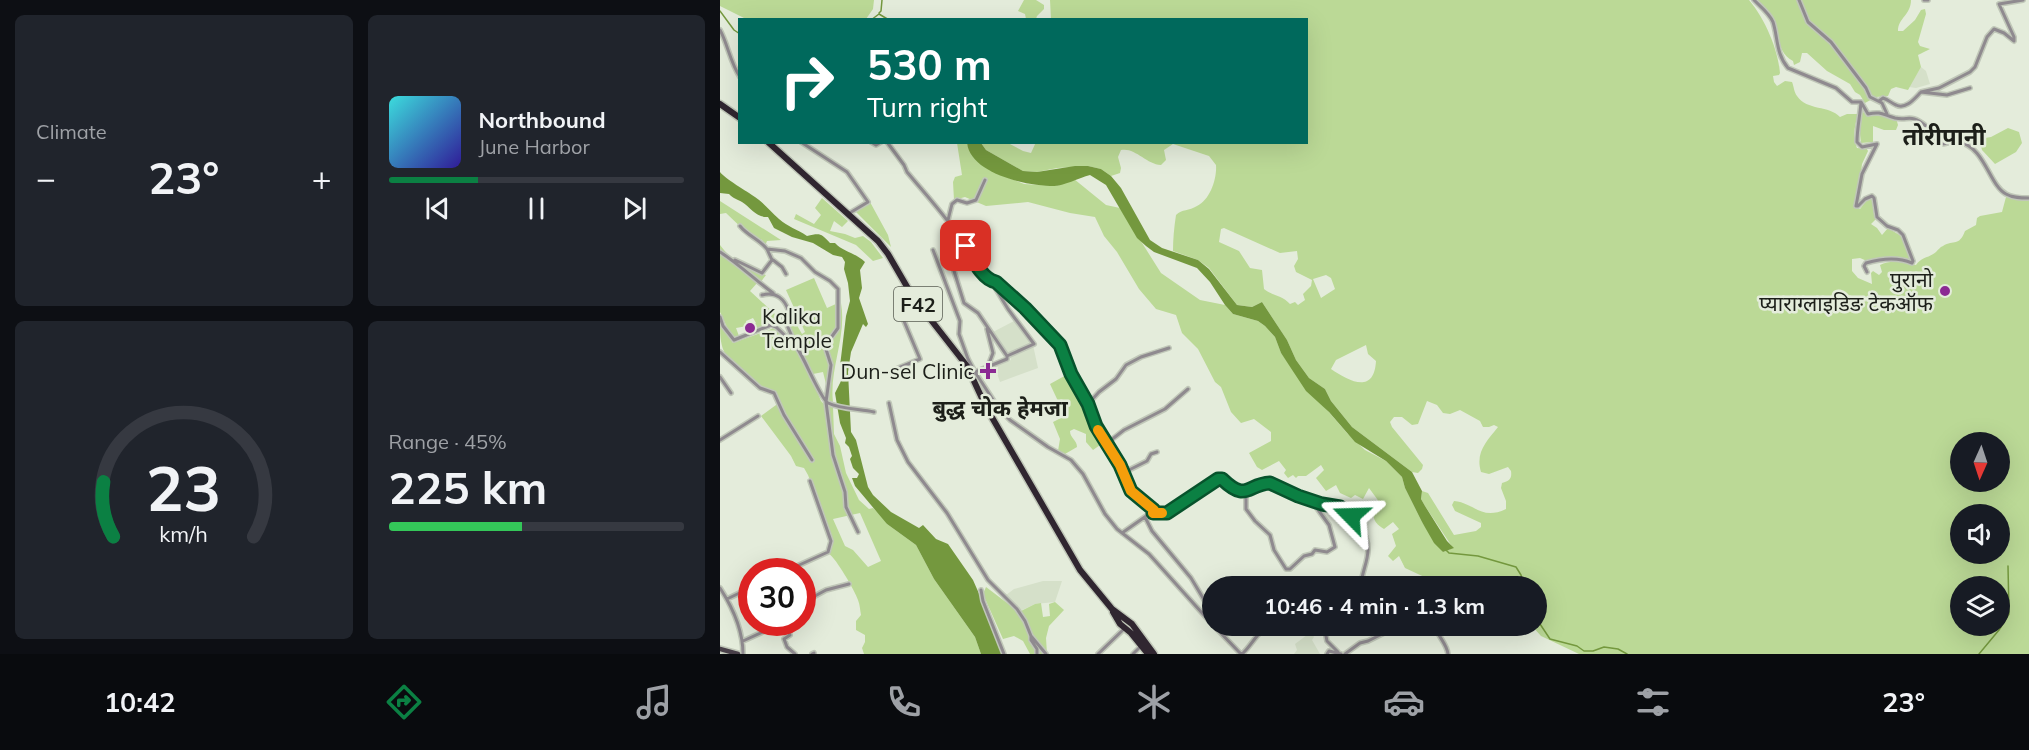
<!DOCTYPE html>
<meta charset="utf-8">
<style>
body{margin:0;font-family:Mulish,"Noto Sans Devanagari",sans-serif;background:#20242c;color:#f1f3f6;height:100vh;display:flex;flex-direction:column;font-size:22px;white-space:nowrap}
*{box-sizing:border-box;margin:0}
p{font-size:20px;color:#9ea1a6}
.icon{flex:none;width:33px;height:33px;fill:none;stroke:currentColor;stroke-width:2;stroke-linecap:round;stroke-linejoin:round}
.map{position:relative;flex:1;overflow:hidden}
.sheet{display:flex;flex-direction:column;gap:15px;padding:15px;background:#0d0f14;width:720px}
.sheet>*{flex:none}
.top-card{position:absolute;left:18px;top:18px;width:570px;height:126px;border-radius:0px;box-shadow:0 6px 24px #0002;background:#00695c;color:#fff;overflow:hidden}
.needle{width:39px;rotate:183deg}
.buttons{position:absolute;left:1230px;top:432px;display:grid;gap:12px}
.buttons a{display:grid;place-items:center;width:60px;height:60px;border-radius:50%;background:#171b24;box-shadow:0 6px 24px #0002;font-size:30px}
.speed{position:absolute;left:18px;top:558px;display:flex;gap:12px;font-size:30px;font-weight:700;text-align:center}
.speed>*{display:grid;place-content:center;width:78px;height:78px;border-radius:50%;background:#171b24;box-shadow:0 6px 24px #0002;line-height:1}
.speed .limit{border:9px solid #d22;background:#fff;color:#111}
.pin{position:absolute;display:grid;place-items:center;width:51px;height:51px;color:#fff;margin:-26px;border-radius:12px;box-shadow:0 3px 9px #0006}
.me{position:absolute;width:66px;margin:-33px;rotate:292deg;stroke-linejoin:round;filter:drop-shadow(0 0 4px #0008)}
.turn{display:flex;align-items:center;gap:21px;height:126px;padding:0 30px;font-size:27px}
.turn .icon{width:78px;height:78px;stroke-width:2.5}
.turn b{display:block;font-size:42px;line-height:51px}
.big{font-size:45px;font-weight:700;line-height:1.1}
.sheet .card{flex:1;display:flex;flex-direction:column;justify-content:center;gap:9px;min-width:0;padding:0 21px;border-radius:9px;background:#20242c}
.sheet .dial{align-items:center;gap:0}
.dial svg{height:156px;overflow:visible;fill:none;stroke:#363941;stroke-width:7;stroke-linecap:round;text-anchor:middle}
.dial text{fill:#f1f3f6;stroke:none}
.song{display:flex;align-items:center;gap:18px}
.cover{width:72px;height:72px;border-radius:9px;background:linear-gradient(135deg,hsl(180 70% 55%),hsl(250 70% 35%))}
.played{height:6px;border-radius:3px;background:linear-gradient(90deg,#0b8043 30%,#363941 30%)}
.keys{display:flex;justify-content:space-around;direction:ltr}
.heat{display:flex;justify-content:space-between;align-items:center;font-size:33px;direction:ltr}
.charge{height:9px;border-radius:4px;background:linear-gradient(90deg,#34c759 45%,#363941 0)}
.sheet .tiles{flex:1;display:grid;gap:15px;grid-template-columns:repeat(2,1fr)}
.trip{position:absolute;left:482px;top:576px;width:345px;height:60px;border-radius:30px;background:#171b24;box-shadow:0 6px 24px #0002;font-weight:700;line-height:60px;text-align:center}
.tab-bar{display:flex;height:96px;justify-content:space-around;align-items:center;background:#090b0e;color:#9ea1a6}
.tab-bar .icon{width:42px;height:42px}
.tab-bar .on{color:#0b8043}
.tab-bar b{font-size:27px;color:#f1f3f6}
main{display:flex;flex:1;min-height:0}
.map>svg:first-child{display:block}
</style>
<main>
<section class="sheet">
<div class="tiles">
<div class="card"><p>Climate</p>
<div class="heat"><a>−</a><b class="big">23°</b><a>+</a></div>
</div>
<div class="card">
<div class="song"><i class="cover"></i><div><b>Northbound</b><p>June Harbor</p></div></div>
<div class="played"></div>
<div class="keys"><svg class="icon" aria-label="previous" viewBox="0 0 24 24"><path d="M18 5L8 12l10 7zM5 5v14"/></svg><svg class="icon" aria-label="pause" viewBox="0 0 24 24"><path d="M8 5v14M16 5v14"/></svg><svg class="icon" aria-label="next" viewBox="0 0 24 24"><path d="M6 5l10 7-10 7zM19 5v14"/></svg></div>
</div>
<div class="card dial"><svg viewBox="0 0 100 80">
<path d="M14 69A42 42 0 1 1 86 69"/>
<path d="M14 69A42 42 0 0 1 9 41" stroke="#0b8043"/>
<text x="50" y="56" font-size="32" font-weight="700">23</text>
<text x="50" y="72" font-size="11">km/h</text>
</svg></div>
<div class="card"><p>Range · 45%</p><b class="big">225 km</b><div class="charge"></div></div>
</div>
</section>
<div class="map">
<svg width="1309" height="654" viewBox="0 0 1309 654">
<rect width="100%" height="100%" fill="#e4ecdb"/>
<path fill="#d5e0c9" d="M 1201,67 L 1206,71 L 1210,84 L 1196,88 L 1189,87 Z
M 296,320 L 312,344 L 288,354 L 273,332 Z
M 313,345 L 318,368 L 280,382 L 274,365 L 291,360 L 290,356 Z
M 323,581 L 342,581 L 335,602 L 315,604 L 298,612 L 282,598 L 294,589 Z
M 591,632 L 594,637 L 592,640 L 600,654 L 574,654 L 577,650 L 575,644 Z"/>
<path fill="#bbd996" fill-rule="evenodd" d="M 0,0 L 154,0 L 153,9 L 146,19 L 26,19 L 0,6 Z
M 304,0 L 316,0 L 324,5 L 324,9 L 317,16 L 316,19 L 306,19 L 305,14 L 298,11 Z
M 330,0 L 1029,0 C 1045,19 1058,49 1060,73 L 1059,75 L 1053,76 L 1054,82 L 1057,86 L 1065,81 L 1072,82 C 1074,87 1074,92 1077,96 C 1087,111 1109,105 1120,117 L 1127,114 L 1138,114 C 1135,125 1132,136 1137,148 L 1147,149 L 1148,151 L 1142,164 L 1139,188 L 1135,200 L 1135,207 L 1140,209 L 1147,200 L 1152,199 L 1154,214 L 1156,219 L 1151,224 L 1157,228 L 1162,235 L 1168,228 L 1181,236 L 1191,260 L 1176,258 L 1147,261 L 1140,258 L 1132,259 L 1132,271 L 1138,278 L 1152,284 L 1151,273 L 1153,271 L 1159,275 L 1162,272 L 1160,265 C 1172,259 1183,263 1196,265 C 1201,257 1209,258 1216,252 C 1218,250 1220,247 1223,246 C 1234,239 1239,247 1245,231 L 1256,225 L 1257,218 L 1260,216 L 1282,212 L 1286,197 L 1309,200 L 1309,654 L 859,654 L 821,636 L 812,626 L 816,626 L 816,586 L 742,586 L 713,581 L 685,568 L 679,556 L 673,561 L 668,556 L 676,546 L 672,534 L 679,529 L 673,522 L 664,529 C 653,523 649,513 660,503 L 649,488 L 643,499 L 635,495 L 631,498 L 620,493 L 616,485 L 606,491 L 596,478 L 604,470 L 601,465 L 586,476 L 578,476 L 576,478 L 573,475 L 568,478 L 564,473 L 566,470 L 559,461 L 542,470 L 537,467 L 529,453 L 551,441 L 551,432 L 534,419 L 521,423 L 511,412 L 501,387 L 495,382 L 478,349 L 462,333 L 456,315 L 436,309 L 419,289 L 397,252 L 384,236 L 375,217 L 350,213 L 308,202 L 266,206 L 245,197 L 234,200 L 233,182 L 235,177 L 242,175 L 237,143 L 247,143 L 248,147 L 269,170 L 304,184 L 337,186 L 354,179 L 386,205 L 400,208 L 441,273 L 480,300 L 505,305 L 513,314 L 538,321 L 545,326 L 555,337 L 561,353 L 576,374 L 627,433 L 645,450 L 666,461 L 682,477 L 685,488 L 702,522 L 723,552 L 733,548 L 705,506 L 701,499 L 702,491 L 708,493 L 734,535 L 756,531 L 761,527 L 761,523 L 735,511 L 732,505 L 734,501 C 755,503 761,521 786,509 L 786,501 L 781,488 L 782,483 C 790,481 792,478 791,471 L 788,467 L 769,474 L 761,472 C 755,452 767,441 778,427 L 774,425 L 769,427 L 763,427 L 760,421 L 740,410 L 730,414 L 723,413 L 717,405 L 707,401 L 698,424 L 692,425 L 682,417 L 674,417 L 670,422 L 672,427 L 703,465 L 702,469 L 698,473 L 692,472 L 632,427 L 611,401 L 605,389 L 589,378 L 576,360 L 567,340 L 542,302 L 532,307 L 517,305 L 489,268 L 478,260 L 453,251 C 453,239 454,228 456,215 C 462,209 469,211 477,206 C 490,200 497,179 496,165 L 489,156 L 453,144 L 444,150 L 446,160 L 441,165 C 426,164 415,147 401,150 L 398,157 L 401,168 L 400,173 L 391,176 L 381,169 L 368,166 L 337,168 L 317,172 L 303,171 L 266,150 L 261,143 L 288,143 L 303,151 L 311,153 L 316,142 L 586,142 L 586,20 L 331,19 ZM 504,228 L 560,253 L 577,251 L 578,259 L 574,266 L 576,272 L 592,280 L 591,286 L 583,294 L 585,300 L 578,305 L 575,302 L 570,304 C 562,295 553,296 544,289 L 542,270 L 530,268 L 519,251 L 499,242 L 501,229 ZM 606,275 L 611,278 L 615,289 L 601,298 L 593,279 ZM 646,345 L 648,354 L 656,361 C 654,395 629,381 611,369 L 616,360 ZM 1240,442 L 1280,442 L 1280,482 L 1240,482 ZM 1240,514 L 1280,514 L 1280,554 L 1240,554 ZM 1240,586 L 1280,586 L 1280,626 L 1240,626 Z
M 1036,0 L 1191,0 C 1191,15 1178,18 1178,31 L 1183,31 L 1195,20 L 1201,10 L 1205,9 L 1206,14 L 1198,42 L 1200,46 L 1210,49 L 1198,55 L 1201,67 L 1188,90 L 1176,87 L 1171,89 L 1168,96 L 1156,97 L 1145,103 L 1140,95 L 1135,92 L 1130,84 L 1107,71 L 1087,53 L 1082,53 L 1080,62 L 1074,65 L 1073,61 C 1056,52 1060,34 1053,18 C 1049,11 1042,5 1036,0 Z
M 1142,112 L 1176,118 L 1178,125 L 1176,130 L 1164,130 L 1153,126 L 1153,142 L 1141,143 L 1139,125 Z
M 1288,128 L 1299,132 L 1302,143 L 1296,152 L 1275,164 L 1262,150 L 1259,139 L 1271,137 Z
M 102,198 L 128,221 L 122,227 L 114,221 L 110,231 L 125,234 L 135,238 L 143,236 L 151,242 L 163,258 L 153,261 L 136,245 L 74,219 L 76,214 L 94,224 L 101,215 L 95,208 Z
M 0,201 L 61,240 L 47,241 L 45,246 L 42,240 L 28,234 L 6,213 L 0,214 Z
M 150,202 L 168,235 L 171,247 L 136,212 Z
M 0,245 C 10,259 29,271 46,275 L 40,283 L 38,282 L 30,291 L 55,314 L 55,318 L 50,320 L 51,325 L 35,331 L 33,324 L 36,323 L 33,318 L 26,321 L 27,326 L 16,328 L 19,336 L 11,336 L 0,312 Z
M 94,278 L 107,308 L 118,303 L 118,325 L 115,333 L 106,340 L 104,345 L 110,367 L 107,388 L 103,372 L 93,374 L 65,320 L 71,315 L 82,334 L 85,332 L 66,290 Z
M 121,303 C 127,337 109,369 113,402 L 108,400 L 112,368 L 106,345 L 118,332 Z
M 0,322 L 13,343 L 54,328 C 80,349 90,371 101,401 L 104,404 L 113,407 L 114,434 L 120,446 L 126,473 L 139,500 L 149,509 L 153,508 L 165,519 L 167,524 L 196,545 L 214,579 L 255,637 L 261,654 L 144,654 L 142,648 L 145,642 L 145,635 L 136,630 L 136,621 L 141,615 C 140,610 140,605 138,600 C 135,591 116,558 109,554 L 113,541 L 88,475 L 84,468 L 76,466 L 71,456 L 41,416 L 56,405 L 57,399 L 60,404 C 55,389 51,394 40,387 C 36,384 34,379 30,376 C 5,356 0,356 0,322 ZM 140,513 L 161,561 L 148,567 L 133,550 L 125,546 L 113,519 Z
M 348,374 L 383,443 L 373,450 L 366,442 L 366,434 L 354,429 L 350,431 C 350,438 357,440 357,447 L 345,454 L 338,451 L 340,439 L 333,422 L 345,416 L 330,384 Z
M 266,587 L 299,612 L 315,604 L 321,603 L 323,617 L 330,616 L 329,604 L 335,602 L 344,610 L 329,626 L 326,638 L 327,654 L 310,654 L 303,641 L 294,636 L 283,639 L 263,594 Z"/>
<path fill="#74983e" d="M 247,143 L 261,143 L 266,150 L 303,171 L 317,172 L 355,166 L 368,166 L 381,169 L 391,176 L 401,188 L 430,240 L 442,248 L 478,260 L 489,269 L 517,305 L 532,307 L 542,302 L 567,340 L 576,360 L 589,378 L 605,389 L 611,401 L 632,427 L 692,472 L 702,491 L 701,499 L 705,506 L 727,541 L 734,548 L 723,552 L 714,543 L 702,522 L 685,488 L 682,477 L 666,461 L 635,442 L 609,412 L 586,391 L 561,353 L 555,337 L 545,326 L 538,321 L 513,314 L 505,305 L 490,282 L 477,268 L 434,252 L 426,246 L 417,238 L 386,185 L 370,175 C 359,178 343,186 334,186 C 307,186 251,174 247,143 Z
M 0,172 C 4,178 28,192 35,197 C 44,203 50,211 59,219 C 68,227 77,229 87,236 C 100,233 101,233 110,243 L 115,243 C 123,252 136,253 145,262 L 140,270 L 142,288 L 139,298 L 148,324 L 146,327 L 143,324 L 131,352 L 128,372 L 131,432 L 136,440 L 148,487 L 153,495 L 171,512 L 199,528 L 203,525 L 216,539 L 228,544 L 253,580 L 268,614 L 282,654 L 261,654 L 255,637 L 214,579 L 196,545 L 167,524 L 135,486 L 132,478 L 137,478 L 139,474 L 133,468 L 130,459 L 132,456 L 129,447 L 125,443 L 126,438 L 120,423 L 115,393 L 121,381 L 120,366 L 126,316 L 130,301 L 128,283 L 124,269 L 125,262 L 122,257 L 113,255 L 93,243 L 72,237 L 54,228 L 48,217 C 37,218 31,208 22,202 C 17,199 14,199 9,194 L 0,193 Z"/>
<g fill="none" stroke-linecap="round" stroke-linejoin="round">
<path stroke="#74983e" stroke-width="1.5" d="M 0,11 L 14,30 L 20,34
M 159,13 L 161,11 L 162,0
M 151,20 L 159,14 L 169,20
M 726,550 L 729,553 L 758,556 L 796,567 L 801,575 L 804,586
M 816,618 L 830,639 L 857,646 L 864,651 L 873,651 L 884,647 L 898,649 L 907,654
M 1259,654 L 1279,630 L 1289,614 L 1288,566"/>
<defs>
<path id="minor" d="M 1034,0 C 1040,6 1050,14 1053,22 C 1058,38 1056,54 1068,68 L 1116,88 L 1132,102 L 1141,102 L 1148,114 C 1162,111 1163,115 1175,118 C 1189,121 1190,113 1206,126 C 1213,131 1214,139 1221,144 C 1227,144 1232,140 1239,142 C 1265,147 1269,185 1286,194 C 1293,198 1301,198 1309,198
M 1079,0 L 1088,22 L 1111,42 L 1146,88 L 1150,97 L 1162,103 L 1167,114
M 1204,0 L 1208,0
M 0,30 C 8,45 10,62 20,77
M 1201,92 L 1219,88 L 1250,72 L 1255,67 L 1267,37 L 1274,29 L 1284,33 L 1294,41 L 1294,37 L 1279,4 L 1303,0
M 1159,101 L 1163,98 C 1169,100 1171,103 1176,105 C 1186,110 1195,98 1201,92 L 1227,95 L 1250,88
M 1141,102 C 1140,116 1137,129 1137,142 L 1142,147 L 1157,144 L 1142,174 L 1136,206 L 1138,206 L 1145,199 L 1152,196 L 1154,198 L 1157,217 L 1167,226 L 1178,230 L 1183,235 L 1193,261 L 1192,263 C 1178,257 1160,259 1146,263 L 1144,266 L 1147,272
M 81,142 L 127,172 L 148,202 L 128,214
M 151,142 L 156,145 L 161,142
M 167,142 L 184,165 L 187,172 C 207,196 229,220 246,246 C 253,257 261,280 276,281 L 305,308 L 341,344 L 351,374 L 411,491 L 434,510 L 433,513
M 265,180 L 256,200 L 247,203 L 237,200 L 232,204 L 228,220 L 234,271 L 244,303 L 258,313 L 287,356 L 287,359 L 255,372 L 279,409 L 290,420 L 328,447 L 351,460 L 363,474 L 385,514 L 397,529 L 429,554 L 492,624
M 20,226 C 28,236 39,239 47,249 L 65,251 L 81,258 L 95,272 L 110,281 L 118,289 L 118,328 L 105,346 L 111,365 L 106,402 L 113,455 L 125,492 L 126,507 L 138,532
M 213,250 L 240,321 L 239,334 L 248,359 L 255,372
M 0,252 C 19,264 35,280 53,293
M 15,260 L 42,273 L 52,260 L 47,249
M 53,260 L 62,267 L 66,274
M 271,281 L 288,309 L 314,344 L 287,356
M 42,295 C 56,291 65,299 69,312 L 68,315
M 0,317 L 3,326 L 14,340 L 51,325 L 56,327 L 76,346 L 64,318 L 72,314 L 77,322
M 267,329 L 273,353 L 268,366
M 76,346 C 84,357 100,398 108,403 C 120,409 140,409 154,412
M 0,352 L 40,388 L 54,393 L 64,415 L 92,460
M 176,369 L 200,359 L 181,314 L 197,303
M 0,377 L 11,393
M 169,403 L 177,440 L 188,462 L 227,513 L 268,580 L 297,609 L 305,621 L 311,636 L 326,654
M 368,404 L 379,392 L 396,379 L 406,365 L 421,357 L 449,348
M 0,440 L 38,416
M 386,444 L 404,430 L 445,409 L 468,389
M 403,473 L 427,461 L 431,454 L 437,452
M 521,491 L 526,497 L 526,509 L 535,521 L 550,535 L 554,550 L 566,569 L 570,569 L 584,556 L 592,554 L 595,550 L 607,552 L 615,547 L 609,525 L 591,500
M 425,517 L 432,531 L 471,578 L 492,613
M 402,533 L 429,514 L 450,511 L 498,479 L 502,479 C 526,502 527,485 551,483 C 566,492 585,499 603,504 C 609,506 615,505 621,508 C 635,516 648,532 648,550 C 648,562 641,574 641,586
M 61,572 L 64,570 L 66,571 L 108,552 L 111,541 L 90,481
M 0,588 C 13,608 23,630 23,654
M 261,590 L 263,601 L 284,654
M 7,599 L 32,587
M 82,603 L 106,590 L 129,584
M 58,625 L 65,624 L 70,635 L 64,639 L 67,647 L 75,654
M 494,626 L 521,654
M 604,626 L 607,641 L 618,652
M 715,626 C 718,637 727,644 728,654
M 311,636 L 311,640 L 317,649 L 317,654
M 23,641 L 58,625 L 57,622
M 92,654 L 94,653
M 378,654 L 405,628
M 413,654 L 420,647
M 522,654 C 531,646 535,636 544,629
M 607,654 L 609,651 L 621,654
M 625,654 L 640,643 L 648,641 L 672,629 L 690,630 L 701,626"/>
<path id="major" d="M 0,649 L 18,654"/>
<path id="highway" d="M 0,104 L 20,118
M 48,142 L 158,241 L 168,254 L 193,297 L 247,366 L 266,407 L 360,570 L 392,609 L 412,624 L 434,654
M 393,612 L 400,624 L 411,633 L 428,654"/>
</defs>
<use href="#minor" stroke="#c0c7b8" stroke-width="6"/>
<use href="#major" stroke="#c0c7b8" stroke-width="8"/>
<use href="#highway" stroke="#c0c7b8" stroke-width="9"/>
<use href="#minor" stroke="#8f8a8f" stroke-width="3"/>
<use href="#major" stroke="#483f48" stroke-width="4.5"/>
<use href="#highway" stroke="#302630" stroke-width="6"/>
</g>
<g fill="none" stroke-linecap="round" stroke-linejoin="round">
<defs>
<path id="route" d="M 246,246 C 253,258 261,279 276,282 L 305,308 L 340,345 L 351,374 L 368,404 L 376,426 L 400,465 L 411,491 L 434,510 L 433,513 L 447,513 L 498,479 L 502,479 C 527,503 527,484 550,483 L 578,496 L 602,504 L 620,507 L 631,516"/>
</defs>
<use href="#route" stroke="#07532c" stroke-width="15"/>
<use href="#route" stroke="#0b8043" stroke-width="10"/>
<path stroke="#f59e0b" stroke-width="10" d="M 378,430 L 400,465 L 411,491 L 434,510 L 433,513 L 442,513"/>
</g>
<g fill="#8b2a93" stroke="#e4ecdb" stroke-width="2">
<circle cx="1225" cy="291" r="6"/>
<circle cx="30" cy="328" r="6"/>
<path d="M265 362h6v6h6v6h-6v6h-6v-6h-6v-6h6z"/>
</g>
<g text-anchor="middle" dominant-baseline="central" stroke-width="5" stroke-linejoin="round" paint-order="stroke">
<rect fill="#e4ecdb" stroke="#585c53" stroke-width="1.5" x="174" y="287" width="48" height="34" rx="4.5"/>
<g font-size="20" font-weight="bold" fill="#1c1f19">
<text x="198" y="304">F42</text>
</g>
<g font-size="21" fill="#1c1f19" stroke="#e4ecdb" text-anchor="end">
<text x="1213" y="279">पुरानो<tspan x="1213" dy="24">प्याराग्लाइडिङ टेकऑफ</tspan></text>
<text x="42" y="316" text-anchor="start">Kalika<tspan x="42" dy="24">Temple</tspan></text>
<text x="254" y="371">Dun-sel Clinic</text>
</g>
<g font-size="22" font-weight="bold" fill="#1c1f19" stroke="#e4ecdb">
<text x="280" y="408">बुद्ध चोक हेमजा</text>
</g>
<g font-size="24" font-weight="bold" fill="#1c1f19" stroke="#e4ecdb">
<text x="1224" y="136">तोरीपानी</text>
</g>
</g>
</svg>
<div class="buttons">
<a><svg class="needle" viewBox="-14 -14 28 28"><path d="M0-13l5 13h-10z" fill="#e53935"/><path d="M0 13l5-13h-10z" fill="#9ea1a6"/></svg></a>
<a><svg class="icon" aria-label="sound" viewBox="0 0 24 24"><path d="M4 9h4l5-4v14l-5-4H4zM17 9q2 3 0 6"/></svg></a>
<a><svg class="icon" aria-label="layers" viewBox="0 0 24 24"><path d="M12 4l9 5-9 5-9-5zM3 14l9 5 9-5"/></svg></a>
</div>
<div class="speed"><div class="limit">30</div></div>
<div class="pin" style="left:246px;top:246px;background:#d93025"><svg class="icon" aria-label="arrive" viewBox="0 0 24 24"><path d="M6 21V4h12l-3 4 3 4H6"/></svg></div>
<svg class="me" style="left:631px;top:516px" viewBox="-20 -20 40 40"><path d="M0-17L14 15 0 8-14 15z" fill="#0b8043" stroke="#fff" stroke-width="4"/></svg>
<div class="trip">10:46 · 4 min · 1.3 km</div>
<div class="top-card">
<div class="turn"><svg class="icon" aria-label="right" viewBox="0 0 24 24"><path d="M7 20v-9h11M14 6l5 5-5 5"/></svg><div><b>530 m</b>Turn right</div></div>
</div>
</div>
</main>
<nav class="tab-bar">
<b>10:42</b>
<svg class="icon on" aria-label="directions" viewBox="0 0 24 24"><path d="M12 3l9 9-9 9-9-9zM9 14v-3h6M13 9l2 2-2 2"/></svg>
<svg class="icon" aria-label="music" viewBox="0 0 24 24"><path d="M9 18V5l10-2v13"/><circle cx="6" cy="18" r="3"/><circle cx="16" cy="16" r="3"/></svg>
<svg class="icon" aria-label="phone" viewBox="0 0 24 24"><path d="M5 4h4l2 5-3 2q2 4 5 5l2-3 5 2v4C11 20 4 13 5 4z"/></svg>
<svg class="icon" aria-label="climate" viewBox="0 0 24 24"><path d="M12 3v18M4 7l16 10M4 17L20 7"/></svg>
<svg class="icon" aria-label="car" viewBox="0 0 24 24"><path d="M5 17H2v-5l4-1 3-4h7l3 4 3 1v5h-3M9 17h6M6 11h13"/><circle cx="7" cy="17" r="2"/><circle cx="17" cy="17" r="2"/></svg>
<svg class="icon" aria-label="filters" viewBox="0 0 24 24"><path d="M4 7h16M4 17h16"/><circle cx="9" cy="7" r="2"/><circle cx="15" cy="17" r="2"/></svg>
<b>23°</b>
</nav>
